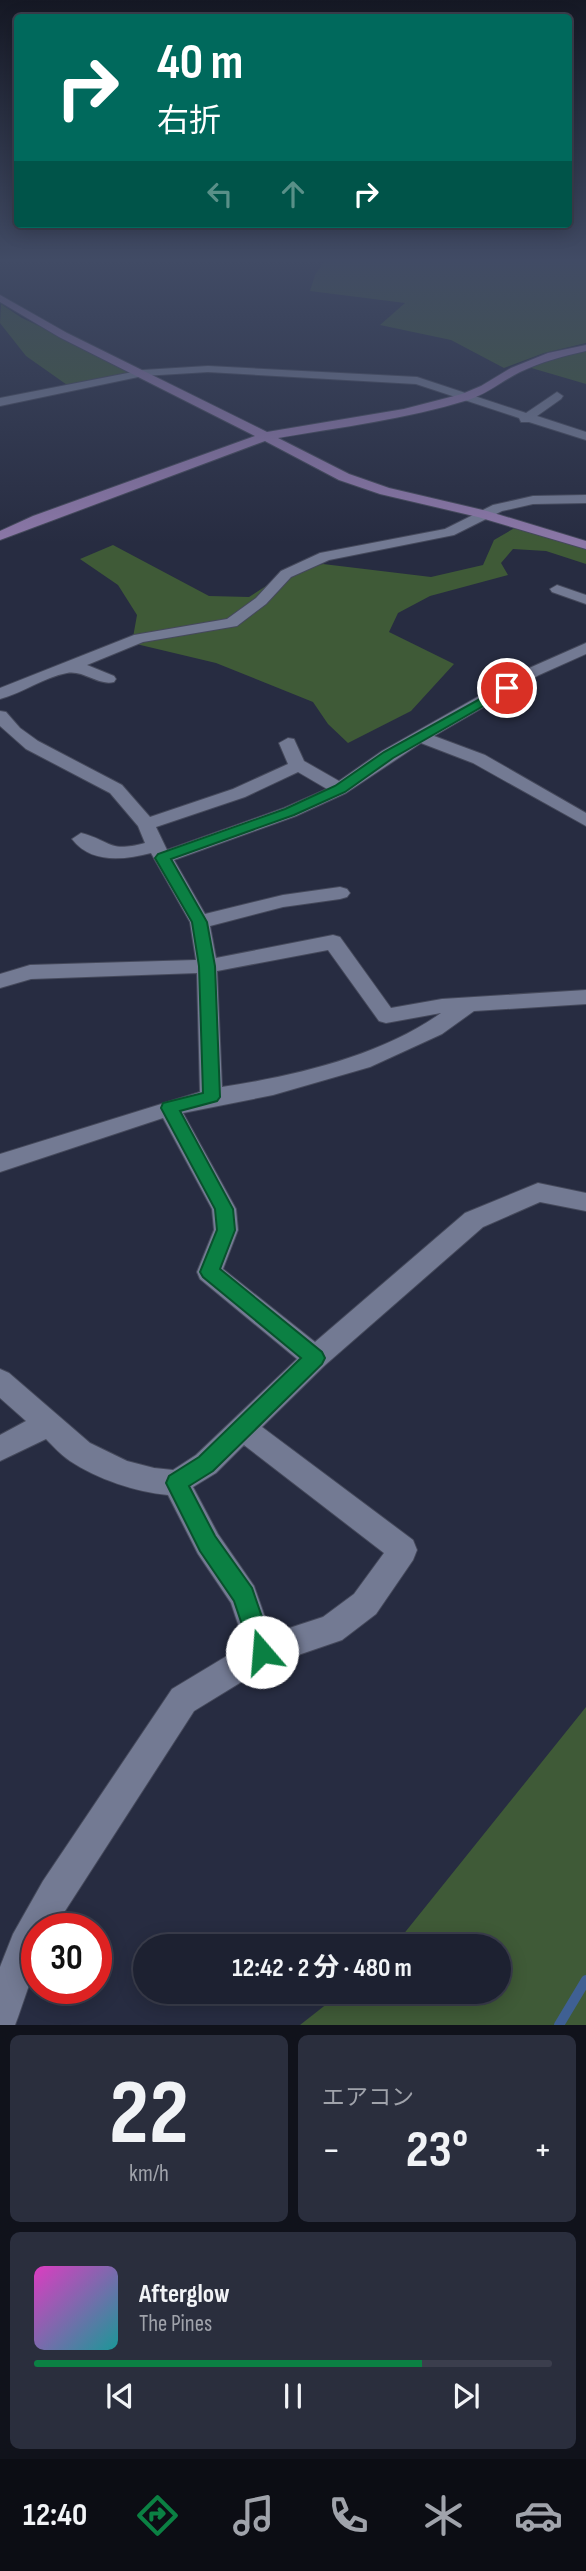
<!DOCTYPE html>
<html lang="ja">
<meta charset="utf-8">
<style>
body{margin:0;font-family:"Sofia Sans Condensed","Noto Sans JP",sans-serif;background:#2a2e3d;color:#f1f3f6;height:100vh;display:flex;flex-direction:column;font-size:26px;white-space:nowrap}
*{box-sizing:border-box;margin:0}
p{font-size:23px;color:#a0a3ab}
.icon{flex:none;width:38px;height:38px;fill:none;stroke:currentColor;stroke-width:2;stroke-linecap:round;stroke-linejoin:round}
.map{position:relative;height:2025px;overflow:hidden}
.panel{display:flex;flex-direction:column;gap:10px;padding:10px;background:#10121b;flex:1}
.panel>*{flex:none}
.guide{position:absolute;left:14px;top:14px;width:558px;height:214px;border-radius:7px;box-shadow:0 4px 18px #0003,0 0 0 2px #3b3e4d;background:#00695c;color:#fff;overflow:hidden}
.speed{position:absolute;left:21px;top:1913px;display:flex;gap:14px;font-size:35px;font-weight:700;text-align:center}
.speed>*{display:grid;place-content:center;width:91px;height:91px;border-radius:50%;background:#1d2131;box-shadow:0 4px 18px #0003,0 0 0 2px #3b3e4d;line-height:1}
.speed .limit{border:10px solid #d22;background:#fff;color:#111}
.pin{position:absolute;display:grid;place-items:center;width:60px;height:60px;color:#fff;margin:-30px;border:4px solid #fff;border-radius:50%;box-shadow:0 2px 7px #0007}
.me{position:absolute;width:77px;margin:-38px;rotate:342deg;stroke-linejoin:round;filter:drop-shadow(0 0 5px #0008)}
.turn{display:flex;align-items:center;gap:24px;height:147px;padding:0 28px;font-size:32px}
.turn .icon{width:91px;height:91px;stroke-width:2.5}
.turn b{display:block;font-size:49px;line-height:60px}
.lanes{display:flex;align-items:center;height:66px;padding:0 28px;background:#0003;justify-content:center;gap:35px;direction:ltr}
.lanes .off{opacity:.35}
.big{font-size:52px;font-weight:700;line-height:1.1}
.panel .widget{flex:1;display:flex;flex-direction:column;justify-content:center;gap:10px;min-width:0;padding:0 24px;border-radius:10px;background:#2a2e3d}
.panel .dial{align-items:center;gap:0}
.dial b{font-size:91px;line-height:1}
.song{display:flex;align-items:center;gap:21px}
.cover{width:84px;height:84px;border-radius:10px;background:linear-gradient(135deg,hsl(310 70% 55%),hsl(180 70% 35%))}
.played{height:7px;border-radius:4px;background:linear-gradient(90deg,#0b8043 75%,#3b3e4d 75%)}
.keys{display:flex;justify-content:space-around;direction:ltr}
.heat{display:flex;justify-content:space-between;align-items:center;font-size:38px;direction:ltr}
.panel .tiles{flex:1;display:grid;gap:10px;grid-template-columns:1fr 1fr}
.widget:last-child{grid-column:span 2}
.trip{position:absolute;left:133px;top:1934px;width:378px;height:70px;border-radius:35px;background:#1d2131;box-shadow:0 4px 18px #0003,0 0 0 2px #3b3e4d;font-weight:700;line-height:70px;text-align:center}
.tab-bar{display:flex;height:112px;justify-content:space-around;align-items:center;background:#0c0d14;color:#a0a3ab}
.tab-bar .icon{width:49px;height:49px}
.tab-bar .active{color:#0b8043}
.tab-bar b{font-size:32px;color:#f1f3f6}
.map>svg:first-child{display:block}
</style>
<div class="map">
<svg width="586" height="2025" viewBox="0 0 586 2025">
<rect width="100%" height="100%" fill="#272c41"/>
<path fill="#3f5a37" d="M 326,259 L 586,259 L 586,343 L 544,353 L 504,368 L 451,340 L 380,325 L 405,303 L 310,291 L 315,275 Z
M 1,304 L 22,318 L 136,371 L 70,387 L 26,356 L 0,323 Z
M 586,350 L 586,384 L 528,367 L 583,351 Z
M 518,526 L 586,548 L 586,564 L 546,551 L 513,549 L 501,563 L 508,575 L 430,596 L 398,613 L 389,632 L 454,664 L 411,711 L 348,743 L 328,724 L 313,702 L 216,663 L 132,643 L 137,615 L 118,585 L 80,559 L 113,545 L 209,596 L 249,597 L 283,575 L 323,564 L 431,577 L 483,565 L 494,540 Z
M 586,1707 L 586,2025 L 300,2025 L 342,1992 L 499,1992 L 499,1946 L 394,1946 Z"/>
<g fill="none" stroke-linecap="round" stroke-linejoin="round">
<path stroke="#3f6093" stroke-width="10" d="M 559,2025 L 586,1980"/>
<defs>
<path id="street" d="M 208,366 L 417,377 L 526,413 L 557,392 L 563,396 L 561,399 L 537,416 L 586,432 L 586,440 L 529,422 L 521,422 L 519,418 L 416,384 L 208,372 L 143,376 L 0,406 L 0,398 L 143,370 Z
M 586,495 L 586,503 L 533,504 L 502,511 L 454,535 L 329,560 L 291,577 L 266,604 L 237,626 L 143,642 L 87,665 L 114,676 L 116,679 L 114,682 C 98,686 84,670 67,673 C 44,677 23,693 0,699 L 0,688 L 134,635 L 227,619 L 256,598 L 281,571 L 320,553 L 445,529 L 493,505 L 533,496 Z
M 557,585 L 586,595 L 586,604 L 552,592 L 550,589 Z
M 586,643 L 586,654 L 539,675 L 434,736 L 485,755 L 586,813 L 586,826 L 473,763 L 421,743 L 346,793 L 296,816 L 174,860 L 205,914 L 283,895 L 340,887 L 347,889 L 350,893 L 347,897 L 340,899 L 283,907 L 210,926 L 216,958 L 333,935 L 340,937 L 391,1008 L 442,999 L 586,990 L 586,1004 L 474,1011 L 442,1034 L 370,1067 L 273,1095 L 183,1113 L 236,1209 L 238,1230 L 223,1269 L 315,1342 L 465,1213 L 538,1183 L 586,1193 L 586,1211 L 540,1202 L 483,1227 L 324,1366 L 262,1427 L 413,1540 L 417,1550 L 413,1560 L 376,1614 L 342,1640 L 269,1665 L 194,1711 L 54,1928 L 37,1928 L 37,1962 L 18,2017 L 15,2025 L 0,2025 L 0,1967 L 13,1934 L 43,1881 L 172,1689 L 245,1645 L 231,1603 L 198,1554 L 168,1495 C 136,1492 97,1479 70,1461 C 61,1455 53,1446 46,1439 L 0,1461 L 0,1435 L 26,1421 L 0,1398 L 0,1369 L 9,1373 L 90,1443 L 127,1461 L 154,1468 L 173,1470 L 196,1455 L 297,1359 L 200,1279 L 197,1272 L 214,1230 L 212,1209 L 163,1118 L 0,1172 L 0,1154 L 200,1092 L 197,973 L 31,979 L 0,988 L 0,974 L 30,965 L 196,960 L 190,922 L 151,853 C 124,860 91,864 72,839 L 81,833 C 112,841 108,853 145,843 L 138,826 L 110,793 L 26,749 L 0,726 L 0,711 L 6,712 L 20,728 L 38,741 L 122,785 L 150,817 L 233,789 L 288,764 L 279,743 L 288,738 L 294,739 L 304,761 L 339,781 L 382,751 L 527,669 ZM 298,772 L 327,789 L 284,808 L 167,850 L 156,827 L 245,797 ZM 328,950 L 379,1021 L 386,1023 L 441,1013 C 381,1056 294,1076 222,1087 L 217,971 ZM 244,1445 L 384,1553 L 354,1594 L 323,1617 L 271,1634 L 254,1586 L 218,1534 L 193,1487 L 216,1473 Z"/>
<path id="secondary" d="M 0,295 L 67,333 L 267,432 L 404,409 L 462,394 L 481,386 L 511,368 L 548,353 L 586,345 L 586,351 C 563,356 541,362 520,372 C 502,381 487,394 468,400 C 406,419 342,427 278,438 L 349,474 L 389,488 L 487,511 L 586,541 L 586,549 L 478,517 L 380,494 L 339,480 L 265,441 L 0,540 L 0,531 L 33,516 L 255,436 L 59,337 L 0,302 Z"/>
</defs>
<use href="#street" stroke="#45495b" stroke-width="2"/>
<use href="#secondary" stroke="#45495b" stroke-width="2"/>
<use href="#street" fill="#737a93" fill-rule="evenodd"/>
<use href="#secondary" fill="#8b77a7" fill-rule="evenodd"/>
</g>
<linearGradient id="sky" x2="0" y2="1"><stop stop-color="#151824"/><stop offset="0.48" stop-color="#414b65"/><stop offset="1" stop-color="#414b65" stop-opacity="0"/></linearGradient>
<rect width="586" height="543" fill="url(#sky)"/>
<path fill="#0b8043" stroke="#07532c" stroke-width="2" d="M 507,684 L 513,688 L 511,690 L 393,758 L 345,792 L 294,815 L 171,859 L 207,922 L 215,966 L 220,1097 L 217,1101 L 180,1111 L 233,1209 L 235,1230 L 220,1269 L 322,1352 L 325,1358 L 322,1364 L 213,1471 L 189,1486 L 215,1536 L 252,1588 L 274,1652 L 270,1660 L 262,1664 L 254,1660 L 234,1601 L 200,1551 L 166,1483 L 169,1476 L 199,1457 L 301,1358 L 203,1277 L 200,1272 L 217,1230 L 215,1209 L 161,1108 L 163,1103 L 203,1093 L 199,966 L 192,922 L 155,858 L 158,854 L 285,809 L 335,786 L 384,752 Z"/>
</svg>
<div class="speed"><div class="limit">30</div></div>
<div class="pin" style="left:507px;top:688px;background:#d93025"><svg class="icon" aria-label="arrive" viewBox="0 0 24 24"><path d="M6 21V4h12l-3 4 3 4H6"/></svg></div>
<svg class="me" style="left:262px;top:1652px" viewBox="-20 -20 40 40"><circle r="19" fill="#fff"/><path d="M0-13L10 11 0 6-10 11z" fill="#0b8043"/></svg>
<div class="trip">12:42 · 2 分 · 480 m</div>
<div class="guide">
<div class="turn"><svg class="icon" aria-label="right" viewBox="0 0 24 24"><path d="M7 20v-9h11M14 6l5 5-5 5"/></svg><div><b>40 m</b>右折</div></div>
<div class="lanes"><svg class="icon off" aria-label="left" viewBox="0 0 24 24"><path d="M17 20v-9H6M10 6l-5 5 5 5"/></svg><svg class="icon off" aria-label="ahead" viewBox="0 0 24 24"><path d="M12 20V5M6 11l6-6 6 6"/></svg><svg class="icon" aria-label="right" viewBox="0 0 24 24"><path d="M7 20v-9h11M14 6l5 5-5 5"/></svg></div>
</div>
</div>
<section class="panel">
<div class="tiles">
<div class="widget dial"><b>22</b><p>km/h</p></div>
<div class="widget"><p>エアコン</p>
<div class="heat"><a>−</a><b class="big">23°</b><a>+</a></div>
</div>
<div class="widget">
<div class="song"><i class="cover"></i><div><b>Afterglow</b><p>The Pines</p></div></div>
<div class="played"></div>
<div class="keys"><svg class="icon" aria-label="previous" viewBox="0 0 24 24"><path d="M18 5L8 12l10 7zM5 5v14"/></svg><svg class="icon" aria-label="pause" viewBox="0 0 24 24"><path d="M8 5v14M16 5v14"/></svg><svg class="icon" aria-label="next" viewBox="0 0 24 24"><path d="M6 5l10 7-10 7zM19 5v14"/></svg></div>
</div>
</div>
</section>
<nav class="tab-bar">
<b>12:40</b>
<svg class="icon active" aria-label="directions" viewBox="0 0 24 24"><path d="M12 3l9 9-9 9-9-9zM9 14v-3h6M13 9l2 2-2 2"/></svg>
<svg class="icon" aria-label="music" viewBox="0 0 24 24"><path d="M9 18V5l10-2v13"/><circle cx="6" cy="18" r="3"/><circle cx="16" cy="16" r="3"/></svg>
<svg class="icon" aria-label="phone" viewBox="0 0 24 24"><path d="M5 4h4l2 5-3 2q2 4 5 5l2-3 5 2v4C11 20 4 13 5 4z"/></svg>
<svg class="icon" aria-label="climate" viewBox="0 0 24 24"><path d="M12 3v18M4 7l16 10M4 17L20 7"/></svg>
<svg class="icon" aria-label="car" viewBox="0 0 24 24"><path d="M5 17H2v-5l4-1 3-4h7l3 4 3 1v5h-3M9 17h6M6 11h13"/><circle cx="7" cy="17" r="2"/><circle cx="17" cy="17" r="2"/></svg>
</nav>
